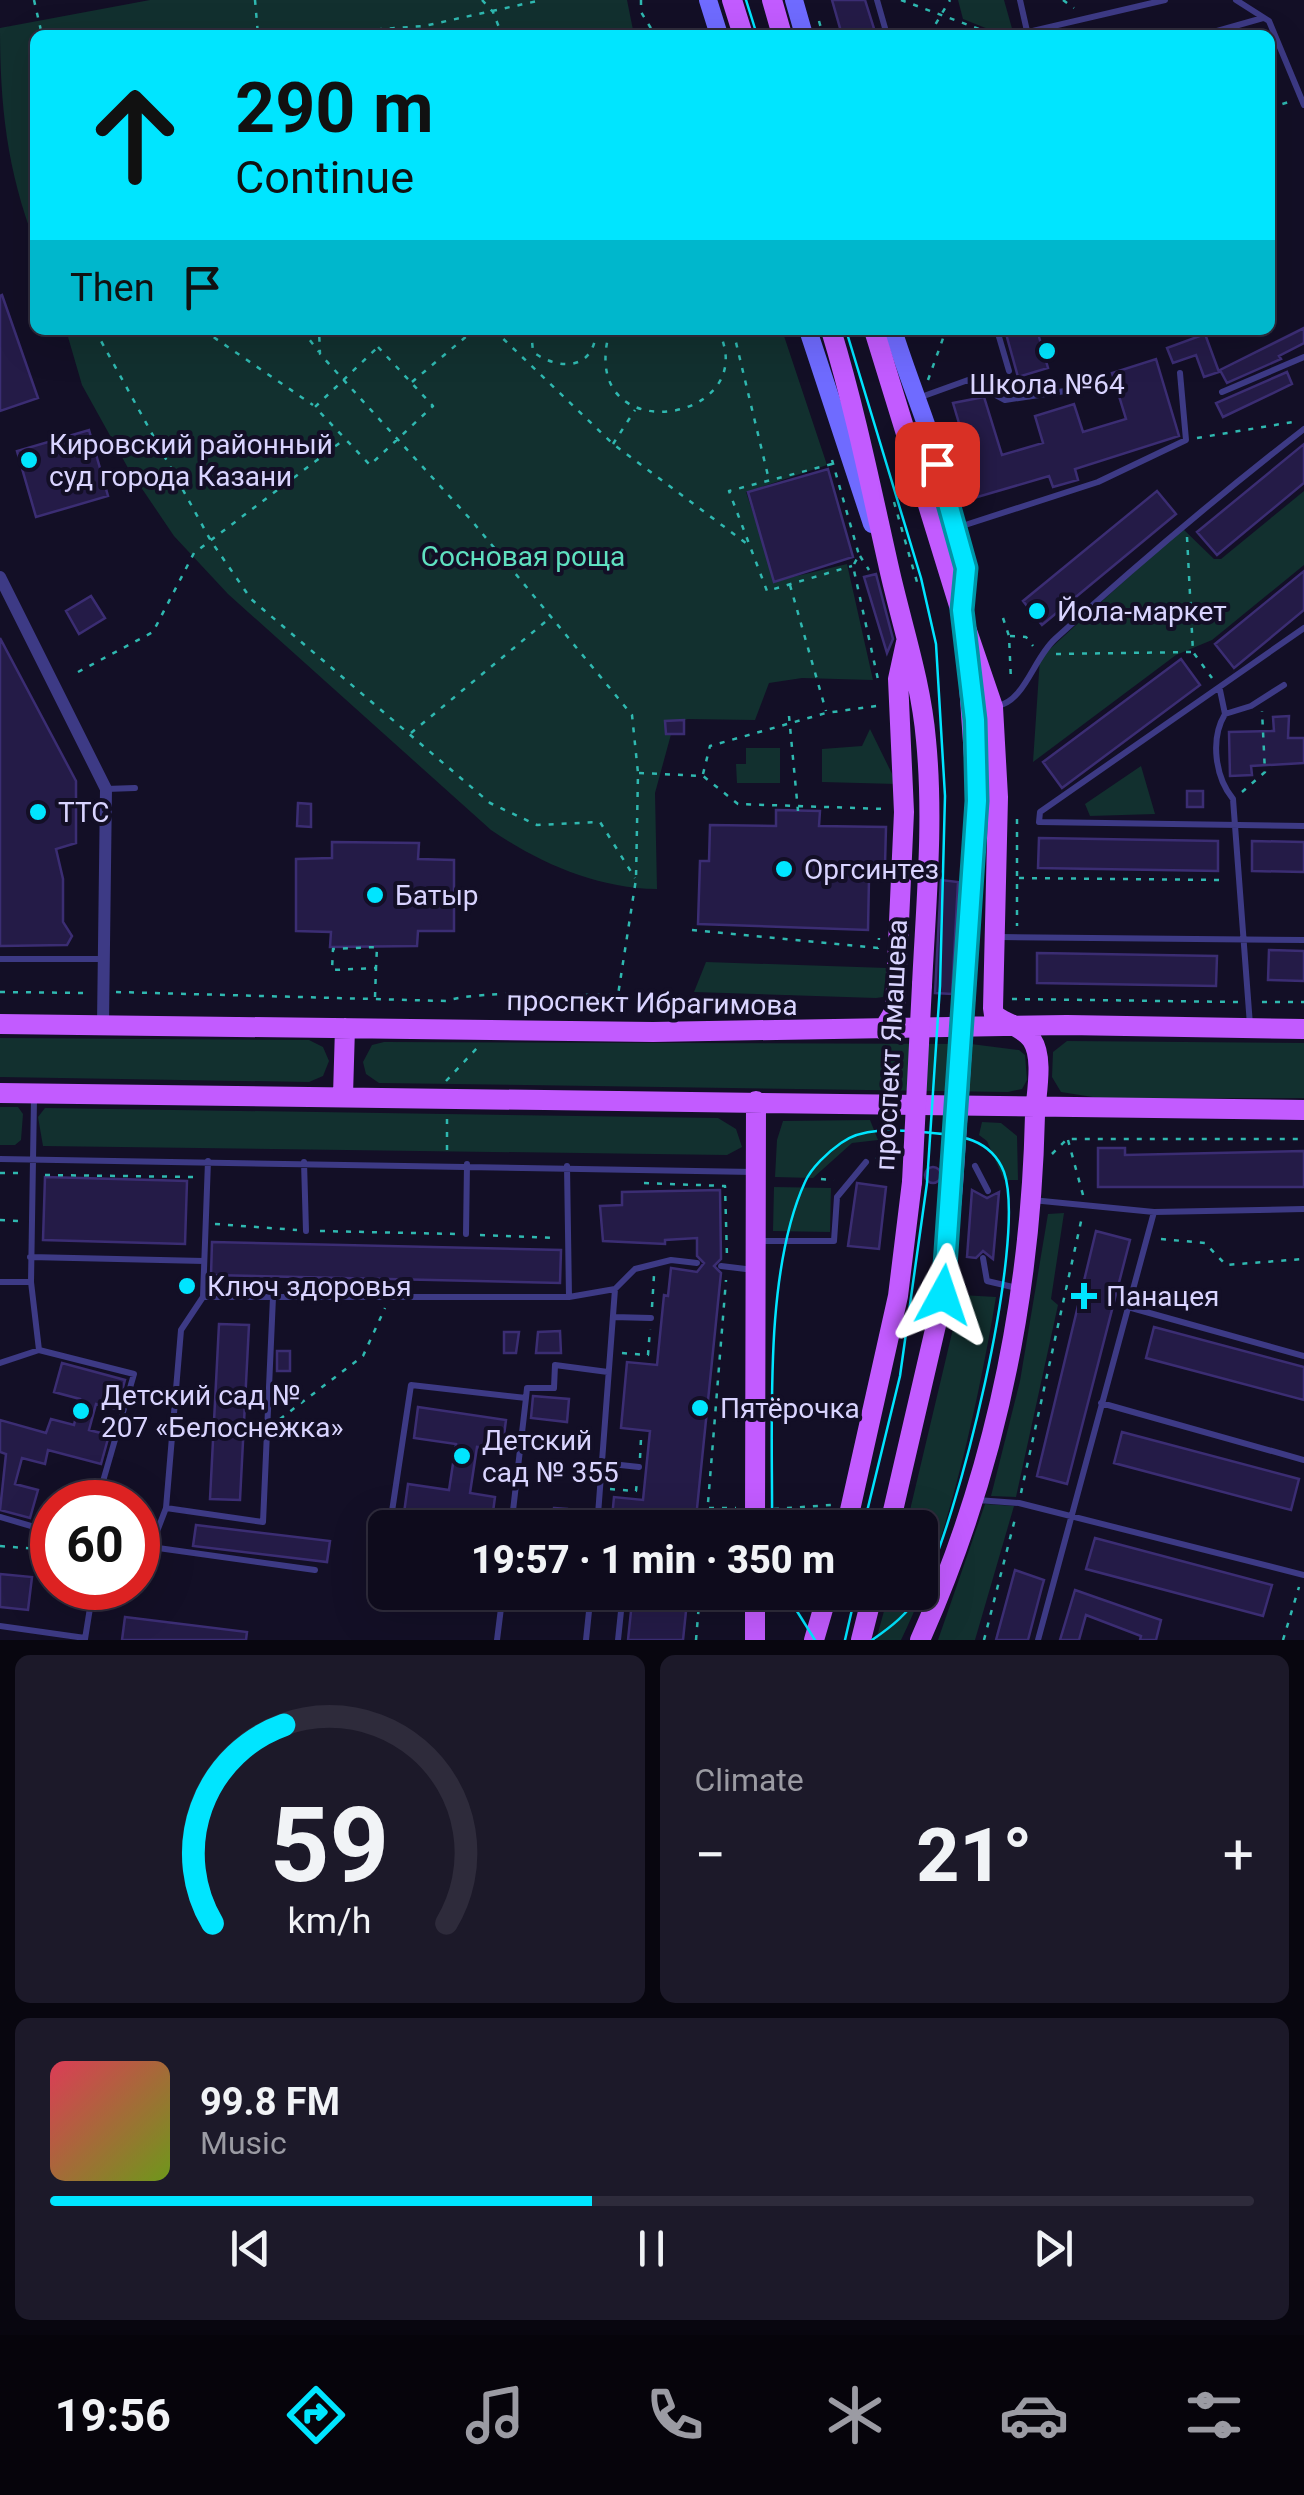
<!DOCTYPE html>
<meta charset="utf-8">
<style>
body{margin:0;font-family:Roboto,sans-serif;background:#1c1929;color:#f1f3f6;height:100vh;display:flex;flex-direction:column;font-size:38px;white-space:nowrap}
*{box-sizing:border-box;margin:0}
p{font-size:32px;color:#9b9ba3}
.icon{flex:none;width:55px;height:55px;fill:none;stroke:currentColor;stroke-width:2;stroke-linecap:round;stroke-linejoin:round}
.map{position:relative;height:1640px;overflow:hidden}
.drawer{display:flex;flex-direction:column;gap:15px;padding:15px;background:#08060f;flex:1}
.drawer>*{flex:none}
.banner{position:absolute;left:30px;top:30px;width:1245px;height:305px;border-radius:15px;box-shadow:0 10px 40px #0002,0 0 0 2px #2e2b3b;background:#00e5ff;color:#111;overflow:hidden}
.speed{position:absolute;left:30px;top:1480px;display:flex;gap:20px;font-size:50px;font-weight:700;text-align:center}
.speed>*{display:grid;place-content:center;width:130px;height:130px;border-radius:50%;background:#0e0b1c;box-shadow:0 10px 40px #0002,0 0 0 2px #2e2b3b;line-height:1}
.speed .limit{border:15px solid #d22;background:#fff;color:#111}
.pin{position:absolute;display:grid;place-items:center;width:85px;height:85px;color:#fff;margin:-42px;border-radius:20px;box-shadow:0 5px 15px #0006}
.me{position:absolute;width:110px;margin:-55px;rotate:5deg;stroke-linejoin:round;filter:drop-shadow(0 0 8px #0008)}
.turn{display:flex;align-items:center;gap:35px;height:210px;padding:0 40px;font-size:45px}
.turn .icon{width:130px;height:130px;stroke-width:2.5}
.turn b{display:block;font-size:70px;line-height:85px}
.then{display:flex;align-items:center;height:95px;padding:0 40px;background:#0003;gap:20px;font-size:38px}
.big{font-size:75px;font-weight:800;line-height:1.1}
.drawer .tile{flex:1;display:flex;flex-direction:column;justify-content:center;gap:15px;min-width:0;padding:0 35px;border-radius:15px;background:#1c1929}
.drawer .dial{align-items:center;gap:0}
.dial svg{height:260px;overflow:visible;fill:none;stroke:#2e2b3b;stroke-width:7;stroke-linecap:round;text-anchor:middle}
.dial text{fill:#f1f3f6;stroke:none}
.song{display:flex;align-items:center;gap:30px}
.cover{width:120px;height:120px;border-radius:15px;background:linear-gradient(135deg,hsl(350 70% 55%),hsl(80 70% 35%))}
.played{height:10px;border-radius:5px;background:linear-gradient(90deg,#00e5ff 45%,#2e2b3b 45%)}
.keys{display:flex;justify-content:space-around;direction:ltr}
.heat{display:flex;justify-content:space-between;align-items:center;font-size:55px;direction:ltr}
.drawer .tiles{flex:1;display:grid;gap:15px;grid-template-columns:1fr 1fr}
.tile:last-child{grid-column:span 2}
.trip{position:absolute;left:368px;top:1510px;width:570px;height:100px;border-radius:15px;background:#0e0b1c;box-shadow:0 10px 40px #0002,0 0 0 2px #2e2b3b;font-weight:800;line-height:100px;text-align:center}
.dock{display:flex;height:160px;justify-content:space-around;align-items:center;background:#06040b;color:#9b9ba3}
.dock .icon{width:70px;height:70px}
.dock .selected{color:#00e5ff}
.dock b{font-size:45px;color:#f1f3f6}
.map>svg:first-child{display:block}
</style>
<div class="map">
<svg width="1304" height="1640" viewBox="0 0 1304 1640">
<rect width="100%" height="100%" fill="#130f26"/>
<path fill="#12302f" d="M 150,0 L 627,0 L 634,35 L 35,35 L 35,243 C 7,170 0,106 0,28 Z
M 958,0 L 1004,0 L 1013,32 L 993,31 L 963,19 Z
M 66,330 L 782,330 L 827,465 L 746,492 L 776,581 L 847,564 L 873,680 L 802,678 L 769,683 L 755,720 L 687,719 L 673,727 L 655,793 L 657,889 C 596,888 540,863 491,830 L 228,594 L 174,536 L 128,468 L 82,385 Z
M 1304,491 L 1304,565 L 1212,640 L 1176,655 L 1033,762 L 1040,658 L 1182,528 L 1214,559 L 1221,559 Z
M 870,729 L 897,784 L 822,782 L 822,749 L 862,746 Z
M 746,748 L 780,748 L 780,783 L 737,783 L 736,764 L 746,764 Z
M 1141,766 L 1155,814 L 1090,816 L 1085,804 Z
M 706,962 L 887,968 L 883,997 L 876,998 L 694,992 Z
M 0,1038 L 309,1040 L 323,1047 L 329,1061 L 323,1076 L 309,1082 L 0,1077 Z
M 1067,1041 L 1304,1043 L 1304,1098 L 1099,1098 L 1061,1092 L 1052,1077 L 1053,1052 Z
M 384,1042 L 971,1044 L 1019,1050 L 1025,1055 L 1027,1080 L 1022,1089 L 1008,1092 L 379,1083 L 366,1074 L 363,1062 L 372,1045 Z
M 0,1107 L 18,1107 L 23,1114 L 21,1140 L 15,1145 L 0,1145 Z
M 45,1108 L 718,1118 L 736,1129 L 742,1147 L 727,1155 L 43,1146 L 38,1117 Z
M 870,1120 L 878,1140 L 852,1143 L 813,1178 L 775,1177 L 777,1140 L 783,1121 Z
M 982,1122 L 1001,1123 L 1017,1136 L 1018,1180 L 1004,1180 L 987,1141 L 979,1135 Z
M 774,1187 L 831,1188 L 830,1232 L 773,1231 Z
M 1064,1213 L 1051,1299 L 1058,1305 L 1016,1497 L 991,1496 L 1020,1381 L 1048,1214 Z
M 961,1295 L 996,1297 C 979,1399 947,1548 901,1640 L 876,1640 L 889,1593 L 920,1592 L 920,1528 L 906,1527 Z
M 985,1504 L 1014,1506 L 975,1640 L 938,1640 Z"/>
<path fill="#241b47" stroke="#3b2d73" stroke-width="2.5" d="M 832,0 L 865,0 L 876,35 L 842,35 Z
M 2,295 L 38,398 L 0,411 L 0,296 Z
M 1304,328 L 1304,343 L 1279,356 L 1281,359 L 1227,383 L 1220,370 Z
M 1005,330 L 1037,330 L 1048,368 L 1018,377 Z
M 1205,334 L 1219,372 L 1204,377 L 1196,355 L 1173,363 L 1167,348 Z
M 1156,359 L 1179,436 L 1075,469 L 1078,480 L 1053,487 L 1049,476 L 974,498 L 965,470 L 972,467 L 953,403 L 984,397 L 1002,455 L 1043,443 L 1035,416 L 1074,404 L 1083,432 L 1126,419 L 1112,373 Z
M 1287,372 L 1292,384 L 1223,417 L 1216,403 Z
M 89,430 L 108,496 L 36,517 L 17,451 Z
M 1304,444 L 1304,483 L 1217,555 L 1197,532 Z
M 828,469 L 853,557 L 774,582 L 748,492 Z
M 1157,491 L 1176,514 L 1042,625 L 1023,601 Z
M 1304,571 L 1304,610 L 1234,668 L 1215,644 Z
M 876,574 L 893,639 L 887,653 L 864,577 Z
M 91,596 L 105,618 L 79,634 L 66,611 Z
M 0,638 L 76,781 L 76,843 L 56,849 L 63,879 L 63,922 L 72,936 L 67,945 L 0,946 Z
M 1181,659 L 1200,685 L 1062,788 L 1043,762 Z
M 1289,716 L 1288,738 L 1304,738 L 1304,763 L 1251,766 L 1252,775 L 1230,776 L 1229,732 L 1274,731 L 1273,717 Z
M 684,720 L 684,734 L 666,734 L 665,721 Z
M 1187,791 L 1203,791 L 1203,807 L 1187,807 Z
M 298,803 L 311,804 L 311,827 L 297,826 Z
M 776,810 L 820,811 L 819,826 L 886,827 L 885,865 L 872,865 L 869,878 L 868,930 L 698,924 L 700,861 L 709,861 L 710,825 L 776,826 Z
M 1039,838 L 1218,841 L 1218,871 L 1038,868 Z
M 1252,841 L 1304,842 L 1304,872 L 1252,871 Z
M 332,842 L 419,843 L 418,859 L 454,860 L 454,931 L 418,931 L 417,946 L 330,947 L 331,932 L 296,931 L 296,859 L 332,858 Z
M 941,880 L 958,882 L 952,994 L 935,993 Z
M 1269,950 L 1304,951 L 1304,981 L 1268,980 Z
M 1037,953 L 1217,956 L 1216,986 L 1037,983 Z
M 1098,1148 L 1125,1148 L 1125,1155 L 1304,1151 L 1304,1187 L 1098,1187 Z
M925 1175a8 8 0 1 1 16 0a8 8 0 1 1-16 0Z
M 45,1177 L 187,1181 L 185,1244 L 43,1240 Z
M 857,1183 L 886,1187 L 879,1249 L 848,1246 Z
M 720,1190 L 721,1259 L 714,1266 L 721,1273 L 695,1528 L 611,1528 L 614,1497 L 643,1500 L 650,1431 L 621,1428 L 627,1362 L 657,1365 L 664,1295 L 668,1296 L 671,1268 L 697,1272 L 704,1263 L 697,1256 L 697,1238 L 665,1240 L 665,1244 L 603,1241 L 600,1206 L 622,1205 L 622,1192 Z
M 972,1190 L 987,1198 L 999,1192 L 993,1259 L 983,1251 L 976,1258 L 967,1257 Z
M 1096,1231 L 1130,1240 L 1067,1484 L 1037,1476 Z
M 212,1242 L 561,1250 L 560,1283 L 211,1275 Z
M180 1285a8 8 0 1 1 16 0a8 8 0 1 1-16 0Z
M 219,1324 L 249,1325 L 240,1500 L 210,1499 Z
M 1154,1327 L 1304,1367 L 1304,1400 L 1146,1358 Z
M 560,1331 L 561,1353 L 536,1353 L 538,1332 Z
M 504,1332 L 519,1332 L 516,1353 L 504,1353 Z
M 277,1351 L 290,1351 L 290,1371 L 277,1371 Z
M 62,1363 L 125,1380 L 117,1409 L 96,1404 L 89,1430 L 109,1435 L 101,1464 L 48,1450 L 45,1464 L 22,1458 L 15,1484 L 38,1490 L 30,1518 L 0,1510 L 6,1454 L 0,1452 L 0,1420 L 46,1433 L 51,1419 L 74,1425 L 80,1399 L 54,1392 Z
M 533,1396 L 569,1399 L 567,1422 L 531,1418 Z
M 418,1407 L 506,1420 L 502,1450 L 477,1447 L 470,1493 L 495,1497 L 491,1527 L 404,1513 L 408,1484 L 449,1490 L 456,1444 L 414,1438 Z
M 1122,1432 L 1299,1479 L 1291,1510 L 1114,1463 Z
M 554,1508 L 567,1509 L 566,1528 L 552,1528 Z
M 196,1525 L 330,1541 L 327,1562 L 193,1546 Z
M 1095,1538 L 1272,1585 L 1263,1616 L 1086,1569 Z
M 1015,1570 L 1044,1580 L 1042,1587 L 1028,1640 L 996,1640 Z
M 0,1574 L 32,1577 L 28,1610 L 0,1607 Z
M 1075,1590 L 1161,1620 L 1156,1640 L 1140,1640 L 1141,1636 L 1086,1615 L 1079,1640 L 1060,1640 Z
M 633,1592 L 688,1592 L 683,1640 L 628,1640 Z
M 125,1617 L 247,1632 L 246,1640 L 122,1640 Z"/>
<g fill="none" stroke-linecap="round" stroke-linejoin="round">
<path stroke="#2fb8b0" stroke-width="2.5" stroke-dasharray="5 8" stroke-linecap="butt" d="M 34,0 L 42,35
M 255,0 L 258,35
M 482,0 L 493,12 L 502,35
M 641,0 L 641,12 L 655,35
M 901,0 L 995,35
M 1063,0 L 1074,8
M 819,21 L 823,35
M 299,35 L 424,26 L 542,0
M 929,35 L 950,0
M 1270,108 L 1292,101
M 35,202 L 35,206
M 95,330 L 211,541 L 251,599 L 490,803 L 537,825 L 600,822 L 635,878
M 203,330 L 313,405
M 302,330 L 319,352
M 494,330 L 613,444 L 746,543
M 531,330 L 533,352 C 561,372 595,369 596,330
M 610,330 C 574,454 766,423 718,330
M 733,330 L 769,480
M 378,347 L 433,406 L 370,465 L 315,407 Z
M 928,380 L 946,330
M 412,382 L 474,330
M 1197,438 L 1293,422
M 613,444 L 635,410
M 832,460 L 859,555 L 853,566 L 879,684
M 832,464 L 729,491 L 767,591 L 852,566
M 894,502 L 919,589
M 1187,537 L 1193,652 L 1212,678
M 860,556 L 869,570
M 790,585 L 826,711
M 1003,618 L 1009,636 L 1011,681
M 1010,636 L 1026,637 L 1033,646
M 1056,654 L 1193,652
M 78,672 L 153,632 L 194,553 L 345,439
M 789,716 L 798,811
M 411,733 L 550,618
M 639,773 L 703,776 L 738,804 L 886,809
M 703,774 L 710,746 L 826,713 L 883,705
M 1242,792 L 1265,772 L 1262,711
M 1017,819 L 1017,926
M 1019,878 L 1226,880
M 692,930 L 878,948 L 879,938
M 0,992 L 88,993
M 116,992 L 446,1001 C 486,989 571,996 618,995 L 636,879 L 638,773 L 632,715 L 472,521 L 320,354 L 319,330
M 375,997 L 376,968 L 332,970 L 333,949 L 377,947 L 376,968
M 1012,999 L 1239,1002
M 1262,1002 L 1304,1002
M 446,1081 L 478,1047
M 447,1119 L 447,1156
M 1068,1140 L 1083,1195
M 1052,1154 L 1067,1139 L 1304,1139
M 876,1159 L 897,1153
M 0,1173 L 22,1173
M 45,1175 L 196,1177
M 821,1179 L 834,1180
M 644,1183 L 725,1186 L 727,1257
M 0,1220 L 19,1221
M 215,1224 L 297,1230
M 320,1231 L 457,1234
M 480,1235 L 557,1238
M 1161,1239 L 1205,1243 L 1226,1265 L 1304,1259
M 652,1307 L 654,1275
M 622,1353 L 648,1355 L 650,1329
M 280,1419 L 363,1356 L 385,1308
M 640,1458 L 641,1439
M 610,1489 L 636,1491 L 637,1481
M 1021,1493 L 1082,1217
M 709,1508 L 736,1508
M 774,1509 L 831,1505
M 706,1528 L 726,1280
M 0,1546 L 52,1550
M 696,1640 L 700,1592
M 984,1640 L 1016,1515
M 1283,1640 L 1299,1587"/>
<path stroke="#3d3a85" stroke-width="6" d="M 877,0 L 887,35
M 1020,0 L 1027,31
M 1236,0 L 1269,21 L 1304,105
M 1015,35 L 1165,0
M 1203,35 L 1263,18
M 997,330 L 1009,371
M 1222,392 L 1304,357
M 921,397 L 968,380 L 1005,400 L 1105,385
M 959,527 L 1098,482 L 1186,440 L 1180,373
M 1304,628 L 1040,812 L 1039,822 L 1304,826
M 1220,690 L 1225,714 C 1210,739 1215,777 1233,799 L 1250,1025
M 997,706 C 1025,701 1033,659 1055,639 C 1136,565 1218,496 1304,429
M 1225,714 L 1251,706 L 1284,685
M 106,789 L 135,788
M 1000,937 L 1304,940
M 0,959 L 102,959
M 0,1159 L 754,1172
M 304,1162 L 306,1231
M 567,1166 L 569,1297
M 975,1166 L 988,1191
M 1032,1200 L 1154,1212 L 1304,1209
M 466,1234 L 467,1164
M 760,1241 L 834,1241 L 837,1197 L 866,1162
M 30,1257 L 204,1261
M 983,1258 L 987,1281 L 1017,1288
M 721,1266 L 754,1270
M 0,1282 L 31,1282 L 34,1099
M 31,1282 L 39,1350
M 203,1297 L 569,1297 L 615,1289 L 635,1269 L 671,1260 L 697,1263
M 1128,1307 L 1304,1356
M 613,1317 L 651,1318
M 0,1363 L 39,1350 L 134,1374 L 97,1502
M 526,1398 L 527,1388 L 554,1388 L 555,1365 L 608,1372
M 1101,1403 L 1304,1460
M 602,1463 L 639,1467
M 977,1500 L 1019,1503 L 1304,1575
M 166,1508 L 263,1522 L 273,1297
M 0,1517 L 45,1530 L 52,1526
M 460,1528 L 391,1518 L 411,1385 L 526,1398 L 511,1528
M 597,1528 L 615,1289
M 151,1547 L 315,1570
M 138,1563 L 151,1547 L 166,1508 L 181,1330 L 203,1297 L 208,1161
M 90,1607 L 90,1588
M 0,1626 L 85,1638
M 85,1639 L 90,1608 L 117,1588
M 497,1640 L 503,1592
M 586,1640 L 591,1592
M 618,1640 L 623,1592
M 1038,1640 L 1154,1212"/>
<path stroke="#3d3a85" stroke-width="12" d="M 0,577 L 106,789 L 103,1023"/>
<path stroke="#6f6bff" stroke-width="18" d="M 708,0 L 719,35
M 794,0 L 804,35
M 808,330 L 872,524
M 893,330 C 921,420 970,515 962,610"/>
<path stroke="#c25bff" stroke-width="20" d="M 732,0 L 743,35
M 772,0 L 782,35
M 831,330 C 855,409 871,488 889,568 C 902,626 921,681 926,740 C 934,821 926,903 922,985
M 874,330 L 965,625 L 977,801 L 966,987
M 0,1024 L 653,1032 L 1067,1025 L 1304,1029
M 883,1030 L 895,1010 L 904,812 L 898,679 L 906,642
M 0,1093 L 1304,1110
M 343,1095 L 345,1028
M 755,1528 L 756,1101
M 846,1528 L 898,1296 L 912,1182
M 889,1528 L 943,1295 L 953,1184
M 755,1592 L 755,1640
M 814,1640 L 828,1592
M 861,1640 L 873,1592
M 920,1640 C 994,1475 1031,1296 1035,1115 C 1036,1094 1044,1058 1032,1040 C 1024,1028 1006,1023 994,1015 L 993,1008 L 998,797 L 993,707 L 965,625"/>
<path stroke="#00e5ff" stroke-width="2.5" d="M 746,0 L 757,35
M 846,330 L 921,578 L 936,644 L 945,796 L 940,986 L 927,1183 L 900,1376 L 863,1528
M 772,1528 C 773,1426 763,1274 805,1182 C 811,1168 828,1152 841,1143 C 863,1127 896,1130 922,1132 C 955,1135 990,1136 1004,1172 C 1028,1240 957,1527 920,1593 C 909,1613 891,1627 872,1640
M 785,1592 L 815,1640
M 845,1640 L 856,1592"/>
<path stroke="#c25bff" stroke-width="20" d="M 912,1182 L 922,985
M 953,1184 L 966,987"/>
</g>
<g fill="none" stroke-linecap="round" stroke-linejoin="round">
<defs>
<path id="route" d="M 937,464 L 966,568 L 962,610 L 975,720 L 977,801 L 943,1295"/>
</defs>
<use href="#route" stroke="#0095a6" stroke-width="25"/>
<use href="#route" stroke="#00e5ff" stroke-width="18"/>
</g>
<g fill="#00e5ff" stroke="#130f26" stroke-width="4">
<circle cx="1047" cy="351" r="10"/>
<circle cx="29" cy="460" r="10"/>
<circle cx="1037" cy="611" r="10"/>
<circle cx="38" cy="812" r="10"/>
<circle cx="784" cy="869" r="10"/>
<circle cx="375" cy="895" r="10"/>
<circle cx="187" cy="1286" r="10"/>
<path d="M1079 1281h10v10h10v10h-10v10h-10v-10h-10v-10h10z"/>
<circle cx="700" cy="1408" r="10"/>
<circle cx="81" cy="1411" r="10"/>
<circle cx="462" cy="1456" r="10"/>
</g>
<g text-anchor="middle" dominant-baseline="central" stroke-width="8" stroke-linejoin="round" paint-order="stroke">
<g font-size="28" fill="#d9d4ff" stroke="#130f26" text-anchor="start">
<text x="1047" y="384" text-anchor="middle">Школа №64</text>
<text x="49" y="444">Кировский районный<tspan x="49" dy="32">суд города Казани</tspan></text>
<text x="1057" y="611">Йола-маркет</text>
<text x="58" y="812">ТТС</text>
<text x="804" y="869">Оргсинтез</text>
<text x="395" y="895">Батыр</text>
<text x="207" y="1286">Ключ здоровья</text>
<text x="1106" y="1296">Панацея</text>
<text x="101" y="1395">Детский сад №<tspan x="101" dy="32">207 «Белоснежка»</tspan></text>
<text x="720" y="1408">Пятёрочка</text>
<text x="482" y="1440">Детский<tspan x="482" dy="32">сад № 355</tspan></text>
</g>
<g font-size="28" fill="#5fe0c0" stroke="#130f26">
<text x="523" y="556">Сосновая роща</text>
</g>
<g font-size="28" fill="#d9d4ff" stroke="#130f26">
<text transform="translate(652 1003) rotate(1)">проспект Ибрагимова</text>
<text transform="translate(891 1045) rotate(-87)">проспект Ямашева</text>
</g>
</g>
</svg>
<div class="speed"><div class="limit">60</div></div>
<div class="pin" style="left:937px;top:464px;background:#d93025"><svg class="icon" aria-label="arrive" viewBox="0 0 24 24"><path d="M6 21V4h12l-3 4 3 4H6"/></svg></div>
<svg class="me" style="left:943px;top:1295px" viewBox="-20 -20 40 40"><path d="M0-17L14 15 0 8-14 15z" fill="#00e5ff" stroke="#fff" stroke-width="4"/></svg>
<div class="trip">19:57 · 1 min · 350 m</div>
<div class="banner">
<div class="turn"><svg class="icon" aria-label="ahead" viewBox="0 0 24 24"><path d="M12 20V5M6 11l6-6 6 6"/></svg><div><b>290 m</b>Continue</div></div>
<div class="then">Then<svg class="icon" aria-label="arrive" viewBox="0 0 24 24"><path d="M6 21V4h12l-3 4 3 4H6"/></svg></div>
</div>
</div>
<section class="drawer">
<div class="tiles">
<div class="tile dial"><svg viewBox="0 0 100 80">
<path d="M14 69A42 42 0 1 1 86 69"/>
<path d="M14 69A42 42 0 0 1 36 8" stroke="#00e5ff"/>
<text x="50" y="56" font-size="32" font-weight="700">59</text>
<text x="50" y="72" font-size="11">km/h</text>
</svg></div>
<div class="tile"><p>Climate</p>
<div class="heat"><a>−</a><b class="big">21°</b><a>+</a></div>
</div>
<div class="tile">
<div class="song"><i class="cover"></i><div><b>99.8 FM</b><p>Music</p></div></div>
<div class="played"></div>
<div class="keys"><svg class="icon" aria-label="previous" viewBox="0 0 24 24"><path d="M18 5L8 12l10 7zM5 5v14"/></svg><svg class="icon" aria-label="pause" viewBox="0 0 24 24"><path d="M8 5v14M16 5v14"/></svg><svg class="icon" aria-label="next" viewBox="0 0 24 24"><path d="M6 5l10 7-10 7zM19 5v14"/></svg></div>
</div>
</div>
</section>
<nav class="dock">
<b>19:56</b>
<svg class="icon selected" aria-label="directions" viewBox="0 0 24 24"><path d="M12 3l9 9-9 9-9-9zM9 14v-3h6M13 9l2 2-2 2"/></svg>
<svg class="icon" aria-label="music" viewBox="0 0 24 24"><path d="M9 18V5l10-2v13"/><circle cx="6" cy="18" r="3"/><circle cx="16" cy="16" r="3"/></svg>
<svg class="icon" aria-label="phone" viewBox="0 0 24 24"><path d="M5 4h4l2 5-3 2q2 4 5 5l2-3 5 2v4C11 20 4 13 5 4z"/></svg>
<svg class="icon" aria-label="climate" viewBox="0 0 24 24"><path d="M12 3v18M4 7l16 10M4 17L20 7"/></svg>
<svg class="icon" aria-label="car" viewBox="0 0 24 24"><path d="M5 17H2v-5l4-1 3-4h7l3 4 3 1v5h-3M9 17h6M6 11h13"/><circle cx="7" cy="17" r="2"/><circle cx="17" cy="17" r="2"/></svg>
<svg class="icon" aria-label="filters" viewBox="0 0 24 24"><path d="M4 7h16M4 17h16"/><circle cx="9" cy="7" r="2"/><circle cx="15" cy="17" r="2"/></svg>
</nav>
